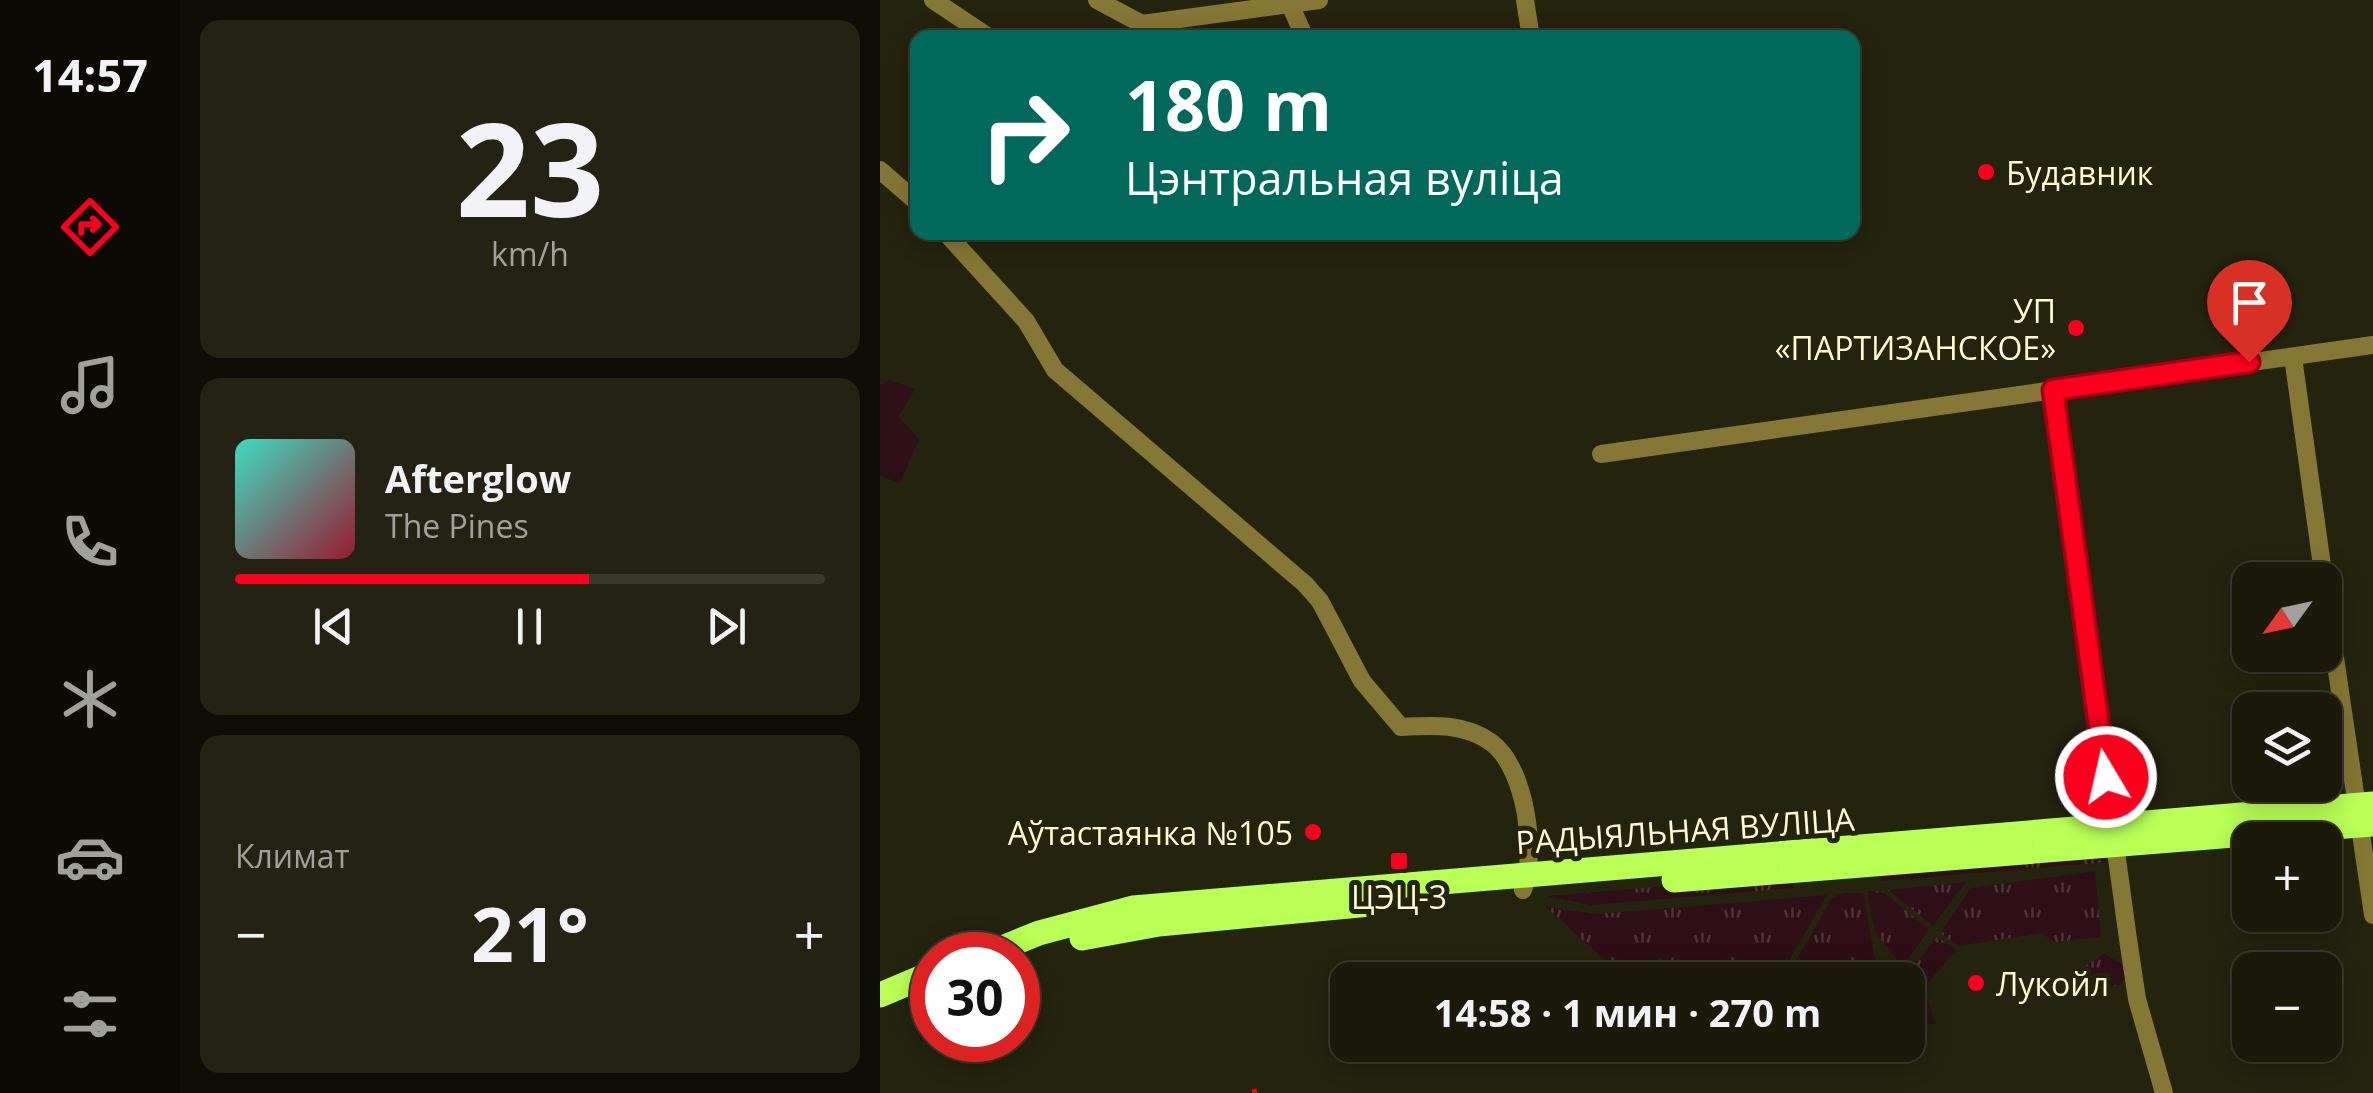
<!DOCTYPE html>
<html lang="ru">
<meta charset="utf-8">
<style>
body{margin:0;font-family:"Open Sans",sans-serif;background:#242313;color:#f1f3f6;height:100vh;display:flex;flex-direction:column;font-size:38px;white-space:nowrap}
*{box-sizing:border-box;margin:0}
p{font-size:32px;color:#a0a19c}
.icon{flex:none;width:55px;height:55px;fill:none;stroke:currentColor;stroke-width:2;stroke-linecap:round;stroke-linejoin:round}
.map{position:relative;flex:1;overflow:hidden}
.panel{display:flex;flex-direction:column;gap:20px;padding:20px;background:#0f0e06;width:700px}
.panel>*{flex:none}
.banner{position:absolute;left:30px;top:30px;width:950px;height:210px;border-radius:20px;box-shadow:0 5px 25px #0003,0 0 0 2px #39382b;background:#00695c;color:#fff;overflow:hidden}
.needle{width:65px;rotate:237deg}
.fabs{position:absolute;left:1352px;top:562px;display:grid;gap:20px}
.fabs a{display:grid;place-items:center;width:110px;height:110px;border-radius:20px;background:#1b1a0a;box-shadow:0 5px 25px #0003,0 0 0 2px #39382b;font-size:50px}
.speed{position:absolute;left:30px;top:932px;display:flex;gap:20px;font-size:50px;font-weight:700;text-align:center}
.speed>*{display:grid;place-content:center;width:130px;height:130px;border-radius:50%;background:#1b1a0a;box-shadow:0 5px 25px #0003,0 0 0 2px #39382b;line-height:1}
.speed .limit{border:15px solid #d22;background:#fff;color:#111}
.pin{position:absolute;display:grid;place-items:center;width:85px;height:85px;color:#fff;margin:-102px -42px;border-radius:50% 50% 50% 0;rotate:-45deg;box-shadow:0 0 10px #0007}
.pin .icon{rotate:45deg}
.me{position:absolute;width:110px;margin:-55px;rotate:351deg;stroke-linejoin:round;filter:drop-shadow(0 0 8px #0008)}
.turn{display:flex;align-items:center;gap:35px;height:210px;padding:0 50px;font-size:45px}
.turn .icon{width:130px;height:130px;stroke-width:2.5}
.turn b{display:block;font-size:70px;line-height:85px}
.big{font-size:75px;font-weight:700;line-height:1.1}
.panel .widget{flex:1;display:flex;flex-direction:column;justify-content:center;gap:15px;min-width:0;padding:0 35px;border-radius:20px;background:#242313}
.panel .dial{align-items:center;gap:0}
.dial b{font-size:130px;line-height:1}
.song{display:flex;align-items:center;gap:30px}
.cover{width:120px;height:120px;border-radius:15px;background:linear-gradient(135deg,hsl(170 70% 55%),hsl(350 70% 35%))}
.played{height:10px;border-radius:5px;background:linear-gradient(90deg,#fa001c 60%,#39382b 60%)}
.keys{display:flex;justify-content:space-around;direction:ltr}
.heat{display:flex;justify-content:space-between;align-items:center;font-size:55px;direction:ltr}
.trip{position:absolute;left:450px;top:962px;width:595px;height:100px;border-radius:20px;background:#1b1a0a;box-shadow:0 5px 25px #0003,0 0 0 2px #39382b;font-weight:700;line-height:100px;text-align:center}
main{display:flex;flex:1;min-height:0}
.tabs{display:flex;flex-direction:column;width:180px;justify-content:space-around;align-items:center;background:#0b0a04;color:#a0a19c}
.tabs .icon{width:70px;height:70px}
.tabs .on{color:#fa001c}
.tabs b{font-size:45px;color:#f1f3f6}
.map>svg:first-child{display:block}
</style>
<main>
<nav class="tabs">
<b>14:57</b>
<svg class="icon on" aria-label="directions" viewBox="0 0 24 24"><path d="M12 3l9 9-9 9-9-9zM9 14v-3h6M13 9l2 2-2 2"/></svg>
<svg class="icon" aria-label="music" viewBox="0 0 24 24"><path d="M9 18V5l10-2v13"/><circle cx="6" cy="18" r="3"/><circle cx="16" cy="16" r="3"/></svg>
<svg class="icon" aria-label="phone" viewBox="0 0 24 24"><path d="M5 4h4l2 5-3 2q2 4 5 5l2-3 5 2v4C11 20 4 13 5 4z"/></svg>
<svg class="icon" aria-label="climate" viewBox="0 0 24 24"><path d="M12 3v18M4 7l16 10M4 17L20 7"/></svg>
<svg class="icon" aria-label="car" viewBox="0 0 24 24"><path d="M5 17H2v-5l4-1 3-4h7l3 4 3 1v5h-3M9 17h6M6 11h13"/><circle cx="7" cy="17" r="2"/><circle cx="17" cy="17" r="2"/></svg>
<svg class="icon" aria-label="filters" viewBox="0 0 24 24"><path d="M4 7h16M4 17h16"/><circle cx="9" cy="7" r="2"/><circle cx="15" cy="17" r="2"/></svg>
</nav>
<section class="panel">
<div class="widget dial"><b>23</b><p>km/h</p></div>
<div class="widget">
<div class="song"><i class="cover"></i><div><b>Afterglow</b><p>The Pines</p></div></div>
<div class="played"></div>
<div class="keys"><svg class="icon" aria-label="previous" viewBox="0 0 24 24"><path d="M18 5L8 12l10 7zM5 5v14"/></svg><svg class="icon" aria-label="pause" viewBox="0 0 24 24"><path d="M8 5v14M16 5v14"/></svg><svg class="icon" aria-label="next" viewBox="0 0 24 24"><path d="M6 5l10 7-10 7zM19 5v14"/></svg></div>
</div>
<div class="widget"><p>Климат</p>
<div class="heat"><a>−</a><b class="big">21°</b><a>+</a></div>
</div>
</section>
<div class="map">
<svg width="1493" height="1093" viewBox="0 0 1493 1093">
<defs>
<pattern id="grass-tufts" width="24" height="20" patternUnits="userSpaceOnUse" patternTransform="scale(2.5)"><rect width="24" height="20" fill="#2e0f17"/><path d="M3 7l-1-3M5 7V3M7 7l1-3M15 17l-1-3M17 17v-4M19 17l1-3" fill="none" stroke="#4d3338"/></pattern>
</defs>
<rect width="100%" height="100%" fill="#24230d"/>
<path fill="url(#grass-tufts)" d="M 1224,857 L 1229,862 L 1002,881 L 999,876 Z
M 1215,871 L 1221,937 L 1174,942 L 1162,933 L 1078,946 L 1060,933 L 1091,888 Z
M 877,879 L 912,882 L 914,888 L 711,905 L 666,896 Z
M 1086,882 L 1053,926 L 1008,890 Z
M 987,891 L 1003,892 L 1049,929 L 1023,967 L 995,932 Z
M 963,893 L 983,893 L 999,980 L 905,980 L 952,898 Z
M 947,895 L 898,980 L 811,980 L 779,957 L 763,980 L 747,980 L 666,907 L 718,914 Z
M 1057,937 L 1076,950 L 1044,988 L 1055,1023 L 1028,1030 L 1028,980 L 1023,980 Z
M 1224,954 L 1247,967 L 1247,976 L 1239,985 L 1176,999 L 1187,978 Z"/>
<path fill="#2e0f17" d="M 10,380 L 35,389 L 18,417 L 39,439 L 20,483 L 0,476 L 0,385 Z"/>
<g fill="none" stroke-linecap="round" stroke-linejoin="round">
<path stroke="#857735" stroke-width="18" d="M 53,0 L 110,38
M 217,0 L 262,24 L 439,0
M 408,0 L 425,38
M 645,0 L 651,38
M 0,170 L 38,203
M 65,232 L 146,321 L 175,370 L 425,584 L 440,601 L 482,681 L 521,727 C 553,725 585,723 612,743 C 646,769 657,852 643,890
M 1413,357 L 1444,580
M 1173,390 L 1248,939 L 1257,999 L 1284,1093
M 721,454 L 1493,345
M 1445,590 L 1493,915"/>
<path stroke="#b9ff56" stroke-width="25" d="M 794,880 L 1493,824
M 202,938 L 279,924 L 490,904
M 105,955 L 159,933 L 253,908 L 1493,804
M 0,995 L 52,973"/>
<path stroke="#fa001c" stroke-width="5" stroke-dasharray="15 12" stroke-linecap="butt" d="M 374,1089 L 375,1093"/>
</g>
<g fill="none" stroke-linecap="round" stroke-linejoin="round">
<defs>
<path id="route" d="M 1226,777 L 1173,390 L 1369,362"/>
</defs>
<use href="#route" stroke="#a20012" stroke-width="25"/>
<use href="#route" stroke="#fa001c" stroke-width="18"/>
</g>
<g fill="#fa001c" stroke="#24230d" stroke-width="4">
<circle cx="1106" cy="172" r="10"/>
<circle cx="1196" cy="328" r="10"/>
<circle cx="433" cy="832" r="10"/>
<rect x="509" y="851" width="20" height="20" rx="5"/>
<circle cx="1096" cy="983" r="10"/>
</g>
<g text-anchor="middle" dominant-baseline="central" stroke-width="10" stroke-linejoin="round" paint-order="stroke">
<g font-size="32" fill="#fffacf" stroke="#24230d" text-anchor="start">
<text x="1126" y="172">Будавник</text>
<text x="1176" y="310" text-anchor="end">УП<tspan x="1176" dy="37">«ПАРТИЗАНСКОЕ»</tspan></text>
<text x="413" y="832" text-anchor="end">Аўтастаянка №105</text>
<text x="519" y="896" text-anchor="middle">ЦЭЦ-3</text>
<text x="1116" y="983">Лукойл</text>
</g>
<g font-size="32" fill="#fffacf" stroke="#24230d">
<text transform="translate(805 830) rotate(-4)">РАДЫЯЛЬНАЯ ВУЛІЦА</text>
</g>
</g>
</svg>
<div class="fabs">
<a><svg class="needle" viewBox="-14 -14 28 28"><path d="M0-13l5 13h-10z" fill="#e53935"/><path d="M0 13l5-13h-10z" fill="#a0a19c"/></svg></a>
<a><svg class="icon" aria-label="layers" viewBox="0 0 24 24"><path d="M12 4l9 5-9 5-9-5zM3 14l9 5 9-5"/></svg></a>
<a>+</a>
<a>−</a>
</div>
<div class="speed"><div class="limit">30</div></div>
<div class="pin" style="left:1369px;top:362px;background:#d93025"><svg class="icon" aria-label="arrive" viewBox="0 0 24 24"><path d="M6 21V4h12l-3 4 3 4H6"/></svg></div>
<svg class="me" style="left:1226px;top:777px" viewBox="-20 -20 40 40"><circle r="17" fill="#fa001c" stroke="#fff" stroke-width="3"/><path d="M0-11L8 9 0 5-8 9z" fill="#fff"/></svg>
<div class="trip">14:58 · 1 мин · 270 m</div>
<div class="banner">
<div class="turn"><svg class="icon" aria-label="right" viewBox="0 0 24 24"><path d="M7 20v-9h11M14 6l5 5-5 5"/></svg><div><b>180 m</b>Цэнтральная вуліца</div></div>
</div>
</div>
</main>
